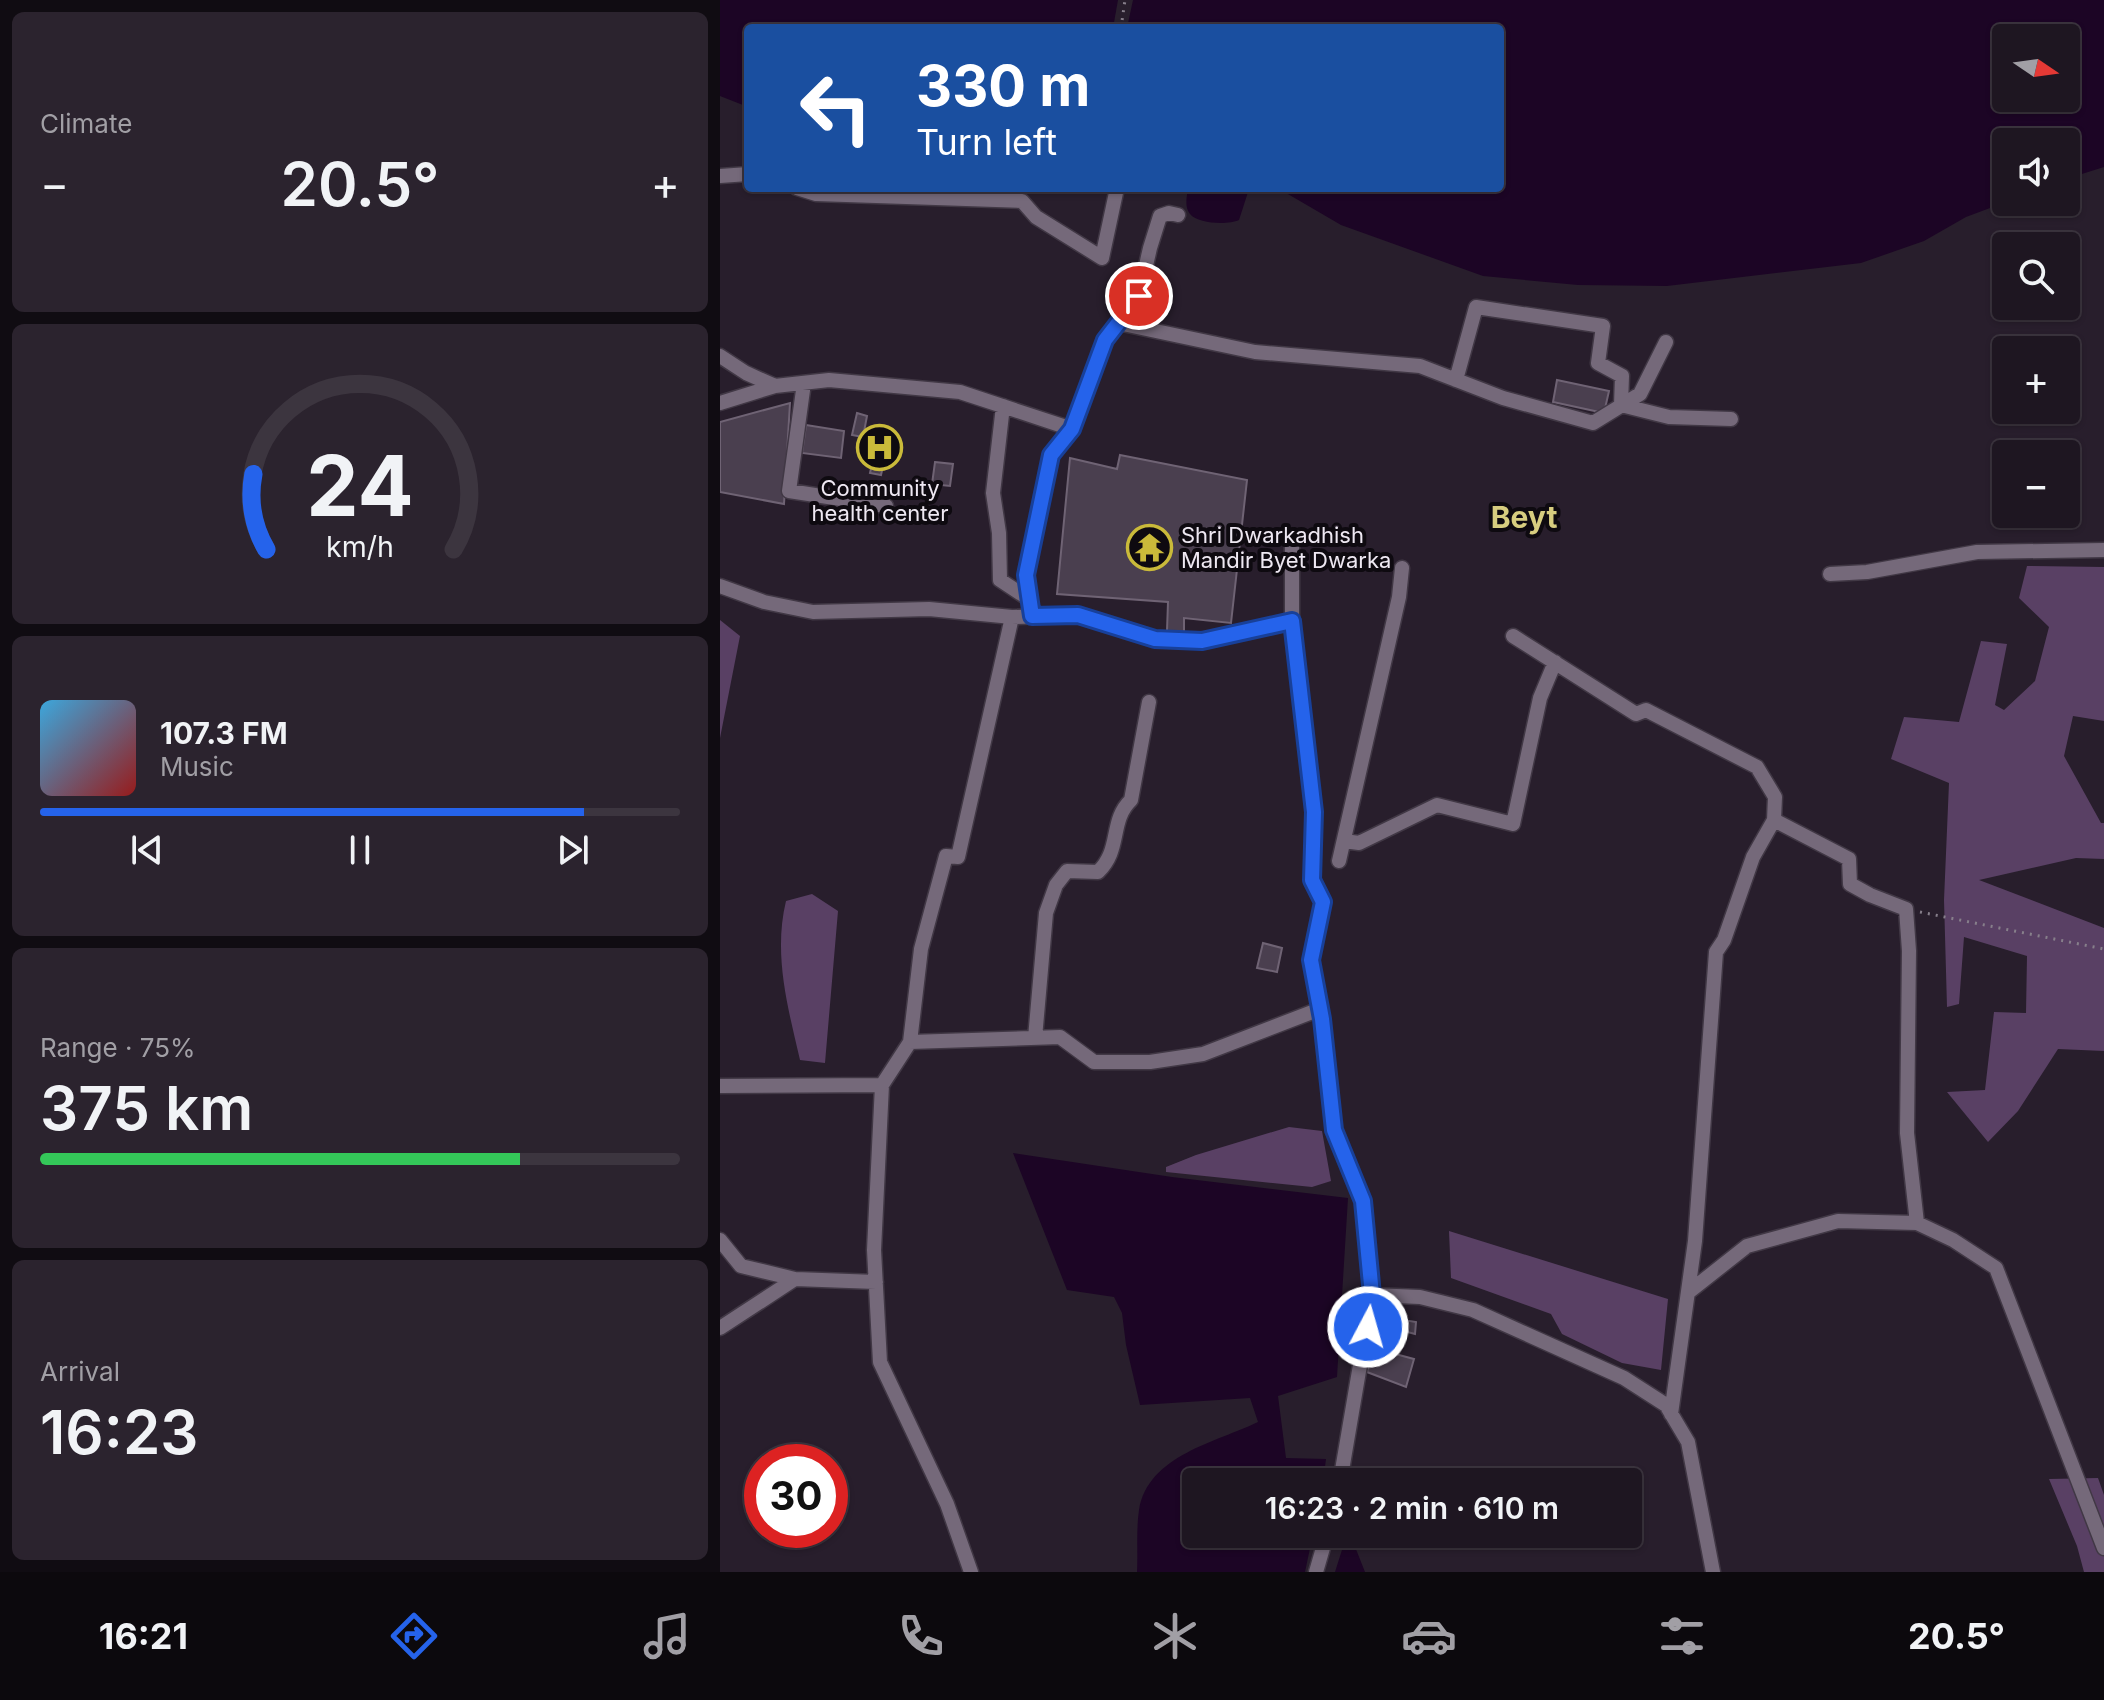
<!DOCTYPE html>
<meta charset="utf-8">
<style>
body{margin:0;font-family:Inter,sans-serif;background:#2b232e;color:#f1f3f6;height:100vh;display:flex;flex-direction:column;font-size:30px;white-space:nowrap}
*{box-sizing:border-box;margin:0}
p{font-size:26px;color:#a19fa5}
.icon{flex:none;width:44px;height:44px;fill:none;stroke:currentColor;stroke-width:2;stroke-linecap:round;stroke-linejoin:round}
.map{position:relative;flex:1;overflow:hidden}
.drawer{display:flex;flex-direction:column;gap:12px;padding:12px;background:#100c12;width:720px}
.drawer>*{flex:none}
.hud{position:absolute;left:24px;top:24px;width:760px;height:168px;border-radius:8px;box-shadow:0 2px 6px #0004,0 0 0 2px #3c353f;background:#1a4fa0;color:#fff;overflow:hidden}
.needle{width:52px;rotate:103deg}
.buttons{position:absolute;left:1272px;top:24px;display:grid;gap:16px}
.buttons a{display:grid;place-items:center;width:88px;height:88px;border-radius:8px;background:#1e1621;box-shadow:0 2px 6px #0004,0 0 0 2px #3c353f;font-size:40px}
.speed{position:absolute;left:24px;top:1444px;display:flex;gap:16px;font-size:40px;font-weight:700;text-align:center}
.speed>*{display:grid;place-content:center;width:104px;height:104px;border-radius:50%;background:#1e1621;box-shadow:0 2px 6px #0004,0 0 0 2px #3c353f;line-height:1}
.speed .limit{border:12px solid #d22;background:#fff;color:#111}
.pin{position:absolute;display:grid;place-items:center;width:68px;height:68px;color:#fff;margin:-34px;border:4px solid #fff;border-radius:50%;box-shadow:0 2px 8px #0007}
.me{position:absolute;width:88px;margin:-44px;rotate:6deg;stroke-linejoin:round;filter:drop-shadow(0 0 6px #0008)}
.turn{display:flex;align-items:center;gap:28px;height:168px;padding:0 40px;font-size:36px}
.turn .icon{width:104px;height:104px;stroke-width:2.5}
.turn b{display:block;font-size:56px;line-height:68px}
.big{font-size:60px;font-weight:600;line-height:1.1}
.drawer .card{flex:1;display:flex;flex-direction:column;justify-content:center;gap:12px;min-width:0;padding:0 28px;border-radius:12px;background:#2b232e}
.drawer .dial{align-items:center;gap:0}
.dial svg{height:208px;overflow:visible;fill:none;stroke:#3c353f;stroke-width:7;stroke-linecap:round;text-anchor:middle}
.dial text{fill:#f1f3f6;stroke:none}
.song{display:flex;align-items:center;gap:24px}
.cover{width:96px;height:96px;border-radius:12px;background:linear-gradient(135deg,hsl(200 70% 55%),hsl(0 70% 35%))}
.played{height:8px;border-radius:4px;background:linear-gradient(90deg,#2563eb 85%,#3c353f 85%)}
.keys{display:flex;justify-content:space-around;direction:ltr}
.heat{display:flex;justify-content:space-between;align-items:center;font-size:44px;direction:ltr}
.charge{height:12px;border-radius:6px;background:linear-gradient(90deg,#34c759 75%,#3c353f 0)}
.trip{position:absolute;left:462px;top:1468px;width:460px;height:80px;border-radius:8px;background:#1e1621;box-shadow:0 2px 6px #0004,0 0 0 2px #3c353f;font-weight:600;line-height:80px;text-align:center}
.dock{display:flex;height:128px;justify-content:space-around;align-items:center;background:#0c090d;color:#a19fa5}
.dock .icon{width:56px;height:56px}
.dock .selected{color:#2563eb}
.dock b{font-size:36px;color:#f1f3f6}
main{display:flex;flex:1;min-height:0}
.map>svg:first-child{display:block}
</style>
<main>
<section class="drawer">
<div class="card"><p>Climate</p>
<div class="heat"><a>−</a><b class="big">20.5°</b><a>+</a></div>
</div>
<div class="card dial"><svg viewBox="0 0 100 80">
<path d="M14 69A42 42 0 1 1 86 69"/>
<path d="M14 69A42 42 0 0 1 9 40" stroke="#2563eb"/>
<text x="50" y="56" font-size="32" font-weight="700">24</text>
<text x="50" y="72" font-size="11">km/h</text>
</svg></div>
<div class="card">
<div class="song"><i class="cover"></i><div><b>107.3 FM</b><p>Music</p></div></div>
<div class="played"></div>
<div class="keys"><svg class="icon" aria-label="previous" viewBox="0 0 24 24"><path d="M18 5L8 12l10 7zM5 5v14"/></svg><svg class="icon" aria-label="pause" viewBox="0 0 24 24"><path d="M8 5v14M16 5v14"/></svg><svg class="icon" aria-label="next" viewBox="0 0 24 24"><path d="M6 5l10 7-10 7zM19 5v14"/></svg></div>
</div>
<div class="card"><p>Range · 75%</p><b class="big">375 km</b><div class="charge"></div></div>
<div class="card"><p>Arrival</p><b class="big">16:23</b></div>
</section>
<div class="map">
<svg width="1384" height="1572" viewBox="0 0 1384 1572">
<rect width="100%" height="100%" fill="#281e2c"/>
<path fill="#594064" d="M 1307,566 L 1384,567 L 1384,721 L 1353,716 L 1344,756 L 1381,823 L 1384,823 L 1384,859 L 1356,858 L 1259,880 L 1384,928 L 1384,1051 L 1338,1049 L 1298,1111 L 1268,1142 L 1227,1092 L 1265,1090 L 1274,1012 L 1306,1013 L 1307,956 L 1244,937 L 1239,1004 L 1227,1007 L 1224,900 L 1229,783 L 1171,759 L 1184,717 L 1239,722 L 1261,641 L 1287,644 L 1275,705 L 1284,710 L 1315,681 L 1329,627 L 1299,598 Z
M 0,620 L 20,636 L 0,738 Z
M 92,894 L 118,911 L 105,1063 L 80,1060 C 68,1008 53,955 66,901 Z
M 569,1127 L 602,1131 L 611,1181 L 592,1187 L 446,1172 L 446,1167 L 476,1155 Z
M 729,1231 L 948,1299 L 941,1370 L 902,1363 L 842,1334 L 831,1314 L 731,1278 Z
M 1378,1478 L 1384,1495 L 1384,1572 L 1364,1572 L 1357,1546 L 1329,1479 Z"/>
<path fill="#1c0525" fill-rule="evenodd" d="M 0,0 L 1384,0 L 1384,167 L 1346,179 L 1346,142 L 1286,142 L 1286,202 L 1246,217 L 1204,241 L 1141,263 L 947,286 L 858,285 L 763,276 L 621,225 L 561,190 L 529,189 L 519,220 C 508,225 478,224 470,214 C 464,207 467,196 468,188 L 780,188 L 780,28 L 28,28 L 28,107 L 0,96 ZM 1286,38 L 1346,38 L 1346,98 L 1286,98 Z
M 293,1153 L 452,1177 L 628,1198 L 617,1377 L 558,1396 L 566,1458 L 606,1459 L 603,1482 L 476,1482 L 476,1534 L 593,1534 L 585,1572 L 417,1572 C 418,1552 416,1530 419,1510 C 428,1455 497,1442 538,1422 L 530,1398 L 420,1405 L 406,1345 L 402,1313 L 394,1297 L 347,1290 Z
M 627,1534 L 630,1534 L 645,1572 L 615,1572 Z"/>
<path fill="#281e2c" d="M 398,0 L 413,0 L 407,28 L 393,28 Z"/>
<path fill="#4a3f4f" stroke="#6f6374" stroke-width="2" d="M 837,380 L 889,391 L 884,413 L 833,402 Z
M 70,403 L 64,504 L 0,492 L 0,422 Z
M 137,413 L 147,416 L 143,437 L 132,435 Z
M 86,425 L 124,431 L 121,458 L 82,453 Z
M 155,451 L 166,453 L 161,475 L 150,473 Z
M 400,455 L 527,480 L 511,623 L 464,618 L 464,632 L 447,631 L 448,602 L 337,594 L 350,458 L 397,469 Z
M 215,462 L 233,464 L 230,486 L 212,484 Z
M 543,943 L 562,948 L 557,972 L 537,968 Z
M 659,1316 L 696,1322 L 695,1334 L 668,1327 L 664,1351 L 694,1359 L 686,1387 L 647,1372 Z"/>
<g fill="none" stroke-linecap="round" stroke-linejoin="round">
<defs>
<path id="minor" d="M 0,176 L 28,174
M 77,188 L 96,194 L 302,201 L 316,217 L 382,258 L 397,188
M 398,323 L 535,352 L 700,366 L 783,398 L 873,423 L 920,394 L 946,342
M 0,356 L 26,373 L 55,386
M 736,380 L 756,307 L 883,326 L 878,363 L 902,376 L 901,405 L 949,417 L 1011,419
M 84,383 L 69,491 L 166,506
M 0,403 L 55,386 L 109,380 L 240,392 L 352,429
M 283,406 L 273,493 L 279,533 L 280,580 L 309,599
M 572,540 L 572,621 L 594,812 L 592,880 L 603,902 L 591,960 L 602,1019 L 614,1130 L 643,1201 L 652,1295 L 620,1482
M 1110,574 L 1147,572 L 1257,552 L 1384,550
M 0,586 L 44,602 L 93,612 L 209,609 L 292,617 L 358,615 L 435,639 L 482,641 L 572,621
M 312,616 L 306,575 L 331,455 L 352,429 L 385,340 L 419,296 L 430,248 L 440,216 L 449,213 L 458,215
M 292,617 L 238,857 L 226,856 L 201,949 L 190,1042 L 340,1037 L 374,1062 L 430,1062 L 483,1054 L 600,1009
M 793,636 L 916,714 L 926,710 L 1037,767 L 1055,797 L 1054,820 L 1033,857 L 1004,940 L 996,952 L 975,1241 L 951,1414
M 1054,820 L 1129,859 L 1130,884 L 1150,895 L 1186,909 L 1189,951 L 1187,1133 L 1197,1223
M 624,841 L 639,843 L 717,805 L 793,824 L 820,698 L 835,662
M 619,861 L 679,597 L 682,568
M 315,1038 L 326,913 L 336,885 L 347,871 L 378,872 C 402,849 389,821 411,800 L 429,702
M 190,1042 L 162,1085 L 154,1250 L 160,1362 L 227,1504 L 251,1572
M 0,1086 L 162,1085
M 0,1240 L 21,1266 L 75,1279
M 970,1291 L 1027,1246 L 1118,1221 L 1197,1223 L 1233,1240 L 1276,1268 L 1384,1548
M 652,1295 L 700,1297 L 753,1310 L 904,1378 L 946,1405 L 968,1442 L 993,1572
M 0,1328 L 75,1279 L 156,1282
M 596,1572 L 607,1534"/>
</defs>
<use href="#minor" stroke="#413845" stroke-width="17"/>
<path stroke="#877f8b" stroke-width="3" stroke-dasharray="2 6" stroke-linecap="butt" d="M 401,28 L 405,0
M 1200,912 L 1384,949"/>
<use href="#minor" stroke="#75697a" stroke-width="14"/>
</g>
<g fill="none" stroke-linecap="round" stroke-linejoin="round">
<defs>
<path id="route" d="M 419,296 L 385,340 L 352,429 L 331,455 L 306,575 L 312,616 L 358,615 L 435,639 L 482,641 L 572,621 L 594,812 L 592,880 L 603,902 L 591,960 L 602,1019 L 614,1130 L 643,1201 L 652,1295 L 648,1327"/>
</defs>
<use href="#route" stroke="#184099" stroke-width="20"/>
<use href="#route" stroke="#2563eb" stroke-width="14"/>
</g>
<defs>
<symbol id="hospital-ring" viewBox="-11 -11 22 22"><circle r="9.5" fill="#0e0a10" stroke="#caba3a" stroke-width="1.5"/><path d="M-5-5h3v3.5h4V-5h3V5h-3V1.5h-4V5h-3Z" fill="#caba3a"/></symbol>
<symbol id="temple-ring" viewBox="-11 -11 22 22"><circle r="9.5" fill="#0e0a10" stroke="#caba3a" stroke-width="1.5"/><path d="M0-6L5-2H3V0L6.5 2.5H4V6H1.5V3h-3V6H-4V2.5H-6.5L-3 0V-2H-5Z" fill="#caba3a"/></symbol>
</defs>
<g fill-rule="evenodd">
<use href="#hospital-ring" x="134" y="422" width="51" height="51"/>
<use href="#temple-ring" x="404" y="522" width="51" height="51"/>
</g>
<g text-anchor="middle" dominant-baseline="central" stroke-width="8" stroke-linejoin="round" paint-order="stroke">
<g font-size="22" fill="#eee8f2" stroke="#0e0a10">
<text x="160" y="488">Community<tspan x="160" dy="25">health center</tspan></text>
<text x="461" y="535" text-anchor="start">Shri Dwarkadhish<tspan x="461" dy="25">Mandir Byet Dwarka</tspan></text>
</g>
<g font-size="30" font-weight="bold" fill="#d7cd7f" stroke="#0e0a10">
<text x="804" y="517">Beyt</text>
</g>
</g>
</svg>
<div class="buttons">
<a><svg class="needle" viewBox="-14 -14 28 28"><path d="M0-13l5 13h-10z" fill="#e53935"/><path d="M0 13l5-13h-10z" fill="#a19fa5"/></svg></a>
<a><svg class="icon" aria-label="sound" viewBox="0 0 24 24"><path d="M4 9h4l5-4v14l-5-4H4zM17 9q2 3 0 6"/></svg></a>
<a><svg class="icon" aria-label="search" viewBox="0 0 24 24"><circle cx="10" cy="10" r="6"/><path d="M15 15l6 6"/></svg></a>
<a>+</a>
<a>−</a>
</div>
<div class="speed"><div class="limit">30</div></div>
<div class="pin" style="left:419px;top:296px;background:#d93025"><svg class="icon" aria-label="arrive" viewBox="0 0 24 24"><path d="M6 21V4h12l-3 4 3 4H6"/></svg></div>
<svg class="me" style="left:648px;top:1327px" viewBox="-20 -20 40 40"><circle r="17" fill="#2563eb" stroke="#fff" stroke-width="3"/><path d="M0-11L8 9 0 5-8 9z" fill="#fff"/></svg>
<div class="trip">16:23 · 2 min · 610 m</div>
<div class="hud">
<div class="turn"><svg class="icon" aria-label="left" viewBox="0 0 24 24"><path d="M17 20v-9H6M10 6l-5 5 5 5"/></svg><div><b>330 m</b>Turn left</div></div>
</div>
</div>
</main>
<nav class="dock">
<b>16:21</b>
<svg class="icon selected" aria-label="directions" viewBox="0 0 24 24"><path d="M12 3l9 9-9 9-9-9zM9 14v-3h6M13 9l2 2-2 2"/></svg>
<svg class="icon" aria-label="music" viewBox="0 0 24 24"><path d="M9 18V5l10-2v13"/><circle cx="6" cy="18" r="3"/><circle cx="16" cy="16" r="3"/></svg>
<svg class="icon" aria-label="phone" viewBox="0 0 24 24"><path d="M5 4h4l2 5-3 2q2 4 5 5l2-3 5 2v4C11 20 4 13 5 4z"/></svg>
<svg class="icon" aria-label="climate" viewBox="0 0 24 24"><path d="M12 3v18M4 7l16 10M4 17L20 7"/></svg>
<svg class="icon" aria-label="car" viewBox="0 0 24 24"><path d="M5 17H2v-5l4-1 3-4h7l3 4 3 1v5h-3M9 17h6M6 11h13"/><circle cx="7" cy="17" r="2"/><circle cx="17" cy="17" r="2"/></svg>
<svg class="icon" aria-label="filters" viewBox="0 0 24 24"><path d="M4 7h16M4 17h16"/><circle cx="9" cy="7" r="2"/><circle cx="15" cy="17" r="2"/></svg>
<b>20.5°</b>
</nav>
